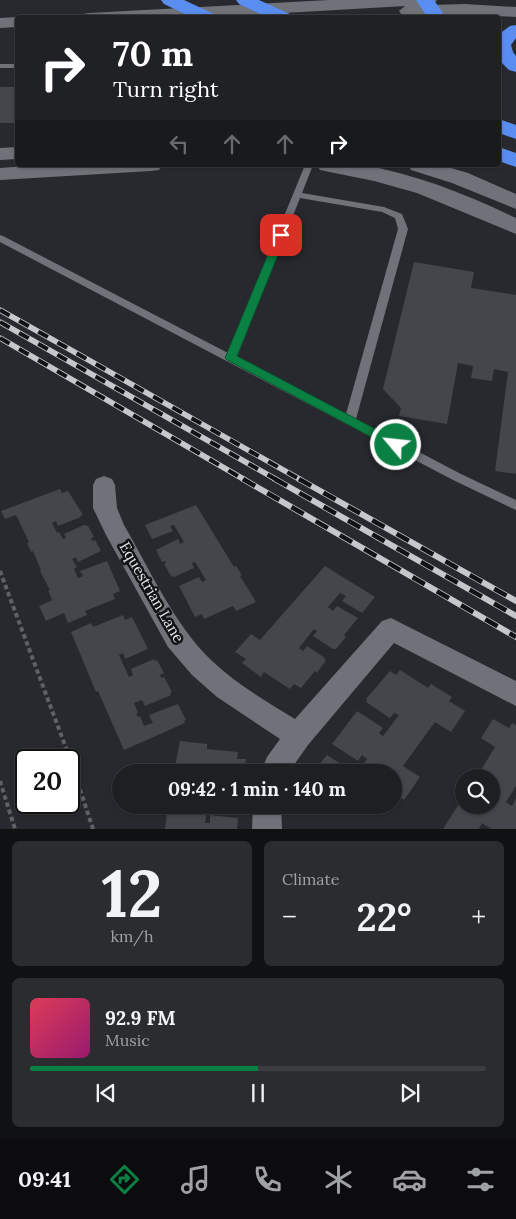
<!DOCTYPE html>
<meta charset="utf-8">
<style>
body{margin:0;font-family:Lora,serif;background:#2a2c2f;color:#f1f3f6;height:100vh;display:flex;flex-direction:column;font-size:19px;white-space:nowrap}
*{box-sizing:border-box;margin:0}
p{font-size:16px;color:#a0a2a5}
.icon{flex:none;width:28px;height:28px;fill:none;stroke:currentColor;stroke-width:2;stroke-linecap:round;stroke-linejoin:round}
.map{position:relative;height:829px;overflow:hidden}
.side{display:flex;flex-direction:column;gap:12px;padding:12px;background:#101113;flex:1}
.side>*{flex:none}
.banner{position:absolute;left:15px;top:15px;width:486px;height:152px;border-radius:5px;box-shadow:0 1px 4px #0004,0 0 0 1px #3b3d40;background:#202124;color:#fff;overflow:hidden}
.fabs{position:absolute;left:455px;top:769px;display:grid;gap:10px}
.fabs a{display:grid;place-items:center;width:45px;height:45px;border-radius:50%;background:#1d1f22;box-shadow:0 1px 4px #0004,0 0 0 1px #3b3d40;font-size:25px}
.speed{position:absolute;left:15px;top:749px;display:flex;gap:10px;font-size:25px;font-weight:700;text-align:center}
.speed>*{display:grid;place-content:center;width:65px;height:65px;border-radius:50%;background:#1d1f22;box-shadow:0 1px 4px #0004,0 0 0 1px #3b3d40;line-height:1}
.speed .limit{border:2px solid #111;border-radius:8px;background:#fff;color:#111}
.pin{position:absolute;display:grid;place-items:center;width:42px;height:42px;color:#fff;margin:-21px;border-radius:10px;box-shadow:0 2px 8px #0006}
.me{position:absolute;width:55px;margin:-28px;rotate:298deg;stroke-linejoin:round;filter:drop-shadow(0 0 4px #0008)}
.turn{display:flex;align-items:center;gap:18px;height:105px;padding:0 15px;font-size:22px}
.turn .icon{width:65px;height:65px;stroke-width:2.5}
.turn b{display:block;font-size:35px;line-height:42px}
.lanes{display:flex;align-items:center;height:48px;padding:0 15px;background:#0003;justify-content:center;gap:25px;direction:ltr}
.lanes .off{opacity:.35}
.big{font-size:38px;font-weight:700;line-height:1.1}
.side .tile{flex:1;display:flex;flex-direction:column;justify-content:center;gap:8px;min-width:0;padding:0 18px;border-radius:8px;background:#2a2c2f}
.side .dial{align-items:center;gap:0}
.dial b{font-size:65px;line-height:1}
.song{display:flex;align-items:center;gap:15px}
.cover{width:60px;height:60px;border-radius:8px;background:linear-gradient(135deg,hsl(350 70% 55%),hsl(320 70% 35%))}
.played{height:5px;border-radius:2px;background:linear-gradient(90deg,#0b8043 50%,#3b3d40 50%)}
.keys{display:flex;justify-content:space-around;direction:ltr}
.heat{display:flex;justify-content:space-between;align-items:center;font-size:28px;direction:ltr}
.side .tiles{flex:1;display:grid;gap:12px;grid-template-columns:1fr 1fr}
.tile:last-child{grid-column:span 2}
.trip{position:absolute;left:112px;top:764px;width:290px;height:50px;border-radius:25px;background:#1d1f22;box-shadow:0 1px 4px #0004,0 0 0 1px #3b3d40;font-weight:700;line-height:50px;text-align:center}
.tabs{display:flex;height:80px;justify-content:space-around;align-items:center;background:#0c0c0e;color:#a0a2a5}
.tabs .icon{width:35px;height:35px}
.tabs .selected{color:#0b8043}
.tabs b{font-size:22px;color:#f1f3f6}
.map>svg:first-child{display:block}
</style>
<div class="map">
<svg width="516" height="829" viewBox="0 0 516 829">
<rect width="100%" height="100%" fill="#27292e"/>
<path fill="#43464b" d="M 0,87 L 18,87 L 18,123 L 0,123 Z
M 414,262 L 474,272 L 471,288 L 516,295 L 516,474 L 495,471 L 508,372 L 494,369 L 492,381 L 471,378 L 473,366 L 458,363 L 447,424 L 399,416 L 401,408 L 383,389 Z
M 60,489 L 62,493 L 68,491 L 83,515 L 80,516 L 81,517 L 58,526 L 56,521 L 52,523 L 57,533 L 59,532 L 63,539 L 66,538 L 64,534 L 84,525 L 88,526 L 94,537 L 91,538 L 92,541 L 95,540 L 101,551 L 78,562 L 76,557 L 72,559 L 77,567 L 74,569 L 78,578 L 83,576 L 80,571 L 107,561 L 120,591 L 113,594 L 115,599 L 85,611 L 87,615 L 68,623 L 64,613 L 46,621 L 39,606 L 55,599 L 52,600 L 48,590 L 50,590 L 40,571 L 41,570 L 33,551 L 31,552 L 27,543 L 29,542 L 16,515 L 5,519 L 1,511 Z
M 196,505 L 234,567 L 236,566 L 242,575 L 240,576 L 256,602 L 236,611 L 233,606 L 204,619 L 202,614 L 195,617 L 179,586 L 199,577 L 202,582 L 206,580 L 195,562 L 192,563 L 194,568 L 174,577 L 171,576 L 164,564 L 166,563 L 165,561 L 162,562 L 156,550 L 178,539 L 180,544 L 184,542 L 174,525 L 170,526 L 173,531 L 152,539 L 145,525 Z
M 325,566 L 375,597 L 362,613 L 342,601 L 346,596 L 340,593 L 328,607 L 333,611 L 337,606 L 358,618 L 344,635 L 346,637 L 336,649 L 333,649 L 313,636 L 317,631 L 314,629 L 299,648 L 303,651 L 307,646 L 325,658 L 324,659 L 326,660 L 317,673 L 315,671 L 301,688 L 294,684 L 290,689 L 264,672 L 261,677 L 242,663 L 246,659 L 235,652 L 251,634 L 260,640 Z
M 123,615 L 125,620 L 132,617 L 148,649 L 125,659 L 123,653 L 119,655 L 129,677 L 133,675 L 131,669 L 154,659 L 154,661 L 157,660 L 164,673 L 160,675 L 161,678 L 164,677 L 172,692 L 170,693 L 171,695 L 145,706 L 142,700 L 134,703 L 138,713 L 136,714 L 138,717 L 140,716 L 144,726 L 153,723 L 149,715 L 178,704 L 186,720 L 184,721 L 185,723 L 124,750 L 98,691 L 96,692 L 71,632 L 91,623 L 93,627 Z
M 400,670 L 428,688 L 431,684 L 452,697 L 449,701 L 465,711 L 451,732 L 435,722 L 403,766 L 420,777 L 404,800 L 394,793 L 394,772 L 362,772 L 360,768 L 367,759 L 362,755 L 358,761 L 332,744 L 357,711 L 383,728 L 379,733 L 383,736 L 399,715 L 394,713 L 390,718 L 366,702 L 367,700 L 366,699 L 390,671 L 396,675 Z
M 493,719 L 509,728 L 512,723 L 516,725 L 516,786 L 506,802 L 512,806 L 516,798 L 516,829 L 491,829 L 482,823 L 479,829 L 443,829 L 464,796 L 464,805 L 491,805 L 491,778 L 476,778 L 495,747 L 481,738 Z
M 180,741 L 207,744 L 207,749 L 238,752 L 237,759 L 246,759 L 244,772 L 174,772 Z
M 327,755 L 353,772 L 313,772 Z
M 168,805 L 208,805 L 205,823 L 210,823 L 210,815 L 238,818 L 237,829 L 165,829 Z
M 359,805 L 390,805 L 383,815 L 374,808 L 371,814 Z"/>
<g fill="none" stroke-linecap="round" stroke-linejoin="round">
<path stroke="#5f6166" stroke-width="4" stroke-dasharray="4.5 3" stroke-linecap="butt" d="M 0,571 L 69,756 L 93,829
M 0,781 L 15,829"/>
<path fill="#6f7278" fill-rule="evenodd" d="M 0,64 L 18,64 L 18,68 L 0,68 Z
M 305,165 L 313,165 L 302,193 L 384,207 L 402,214 L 408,229 L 356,419 L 461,474 L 516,500 L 516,510 L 453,480 L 0,242 L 0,235 L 3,236 L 228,353 ZM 300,198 L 382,212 L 395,218 L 398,229 L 346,414 L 237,357 Z"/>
<path fill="#6f7278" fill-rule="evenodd" d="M 104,476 L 112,479 L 115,485 L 117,508 L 124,525 C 149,568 175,626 211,660 C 236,684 266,701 295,719 L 382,621 L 391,618 L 516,681 L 516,706 L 394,643 L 308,745 L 289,772 L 261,772 L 267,757 L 280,739 L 217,697 L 192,675 L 168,647 L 106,535 L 93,508 L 93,485 L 96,479 Z
M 253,805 L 281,805 L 282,829 L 252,829 Z"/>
<path fill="#6f7278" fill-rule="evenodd" d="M 329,0 L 437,0 L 434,4 L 429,5 L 465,4 L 516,7 L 516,17 L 465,14 L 408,16 L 402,15 L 399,11 L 405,6 L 198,18 L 80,18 L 83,14 L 89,13 Z
M 18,17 L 22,18 L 18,18 L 18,27 L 0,28 L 0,18 Z
M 18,147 L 18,159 L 0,160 L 0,148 Z
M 42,165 L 162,165 L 159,170 L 151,171 L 0,180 L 0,168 Z
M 317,165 C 332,165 349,163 363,165 C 416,174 468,195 516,218 L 516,234 L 417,193 L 374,181 L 320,170 Z
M 408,165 L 441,165 L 468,173 L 516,194 L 516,209 L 452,183 L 411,170 Z"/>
<path fill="#598df0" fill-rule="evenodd" d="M 161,0 L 184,0 L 214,14 L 217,18 L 193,18 L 164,4 Z
M 236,0 L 259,0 L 290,14 L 293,18 L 269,18 L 239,4 Z
M 416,0 L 434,0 L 446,18 L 428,18 Z
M 516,25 L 516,38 L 511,45 L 513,52 L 516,56 L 516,72 L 509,70 L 499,60 L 499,34 L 510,26 Z
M 499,119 L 516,125 L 516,139 L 499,133 Z
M 499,147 L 516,153 L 516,167 L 499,161 Z"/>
<defs>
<path id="rail-far1" d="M 0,310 L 301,480
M 0,322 L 277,480
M 0,338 L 245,480"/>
<path id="rail" d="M 243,479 L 516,637
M 275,479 L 516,616
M 299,479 L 516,601"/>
</defs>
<use href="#rail-far1" stroke="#c5c7cb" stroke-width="5.5"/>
<use href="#rail" stroke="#c5c7cb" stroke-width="6"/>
<use href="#rail-far1" stroke="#111214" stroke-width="4" stroke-dasharray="11" stroke-linecap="butt"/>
<use href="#rail" stroke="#111214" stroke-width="4.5" stroke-dasharray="14" stroke-linecap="butt"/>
</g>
<path fill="#0b8043" stroke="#07532c" d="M 281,232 L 286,235 L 237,356 L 400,442 L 402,445 L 400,448 L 392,448 L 227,360 L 225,358 L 276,235 Z"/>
<g text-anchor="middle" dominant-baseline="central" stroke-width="5" stroke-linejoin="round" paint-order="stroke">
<g font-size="15" fill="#e1e3e7" stroke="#111214">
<text transform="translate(152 592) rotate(60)">Equestrian Lane</text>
</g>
</g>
</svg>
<div class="fabs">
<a><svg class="icon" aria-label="search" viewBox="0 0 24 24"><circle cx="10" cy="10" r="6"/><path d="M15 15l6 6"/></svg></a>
</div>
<div class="speed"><div class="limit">20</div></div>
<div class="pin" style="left:281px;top:235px;background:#d93025"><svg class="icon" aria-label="arrive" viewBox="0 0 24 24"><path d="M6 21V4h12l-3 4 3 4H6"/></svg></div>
<svg class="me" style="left:396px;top:445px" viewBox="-20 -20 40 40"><circle r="17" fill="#0b8043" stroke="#fff" stroke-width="3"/><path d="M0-11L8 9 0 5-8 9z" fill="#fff"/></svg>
<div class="trip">09:42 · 1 min · 140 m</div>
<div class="banner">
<div class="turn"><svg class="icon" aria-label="right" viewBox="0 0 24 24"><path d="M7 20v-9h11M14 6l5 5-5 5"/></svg><div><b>70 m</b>Turn right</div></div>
<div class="lanes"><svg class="icon off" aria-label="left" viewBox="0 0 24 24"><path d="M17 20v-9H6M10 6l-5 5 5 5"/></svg><svg class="icon off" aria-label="ahead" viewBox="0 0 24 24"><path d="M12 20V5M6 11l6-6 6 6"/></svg><svg class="icon off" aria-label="ahead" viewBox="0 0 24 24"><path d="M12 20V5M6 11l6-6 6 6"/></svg><svg class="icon" aria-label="right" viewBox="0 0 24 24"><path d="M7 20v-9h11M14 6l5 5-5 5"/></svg></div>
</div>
</div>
<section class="side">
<div class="tiles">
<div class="tile dial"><b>12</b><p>km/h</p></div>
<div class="tile"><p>Climate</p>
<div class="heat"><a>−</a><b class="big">22°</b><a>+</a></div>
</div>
<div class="tile">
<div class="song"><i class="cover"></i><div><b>92.9 FM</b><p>Music</p></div></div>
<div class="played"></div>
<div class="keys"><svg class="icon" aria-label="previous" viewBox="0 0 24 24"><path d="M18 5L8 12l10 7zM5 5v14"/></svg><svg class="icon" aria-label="pause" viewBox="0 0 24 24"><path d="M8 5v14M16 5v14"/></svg><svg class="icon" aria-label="next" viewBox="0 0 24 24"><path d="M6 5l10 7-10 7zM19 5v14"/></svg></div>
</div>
</div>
</section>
<nav class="tabs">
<b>09:41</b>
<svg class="icon selected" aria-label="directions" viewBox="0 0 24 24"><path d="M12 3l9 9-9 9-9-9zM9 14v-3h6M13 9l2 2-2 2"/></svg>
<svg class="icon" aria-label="music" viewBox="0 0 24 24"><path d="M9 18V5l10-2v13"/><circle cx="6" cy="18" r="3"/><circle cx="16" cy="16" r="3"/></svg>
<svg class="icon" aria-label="phone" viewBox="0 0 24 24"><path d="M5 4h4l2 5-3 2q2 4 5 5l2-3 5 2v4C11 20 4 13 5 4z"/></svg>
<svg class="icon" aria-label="climate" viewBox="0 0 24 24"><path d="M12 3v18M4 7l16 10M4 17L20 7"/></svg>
<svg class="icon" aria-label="car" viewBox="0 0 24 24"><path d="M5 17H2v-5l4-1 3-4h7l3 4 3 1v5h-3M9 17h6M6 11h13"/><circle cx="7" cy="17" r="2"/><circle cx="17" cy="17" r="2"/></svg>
<svg class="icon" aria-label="filters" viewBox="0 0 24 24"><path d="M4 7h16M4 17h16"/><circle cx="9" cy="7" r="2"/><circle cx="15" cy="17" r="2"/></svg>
</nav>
